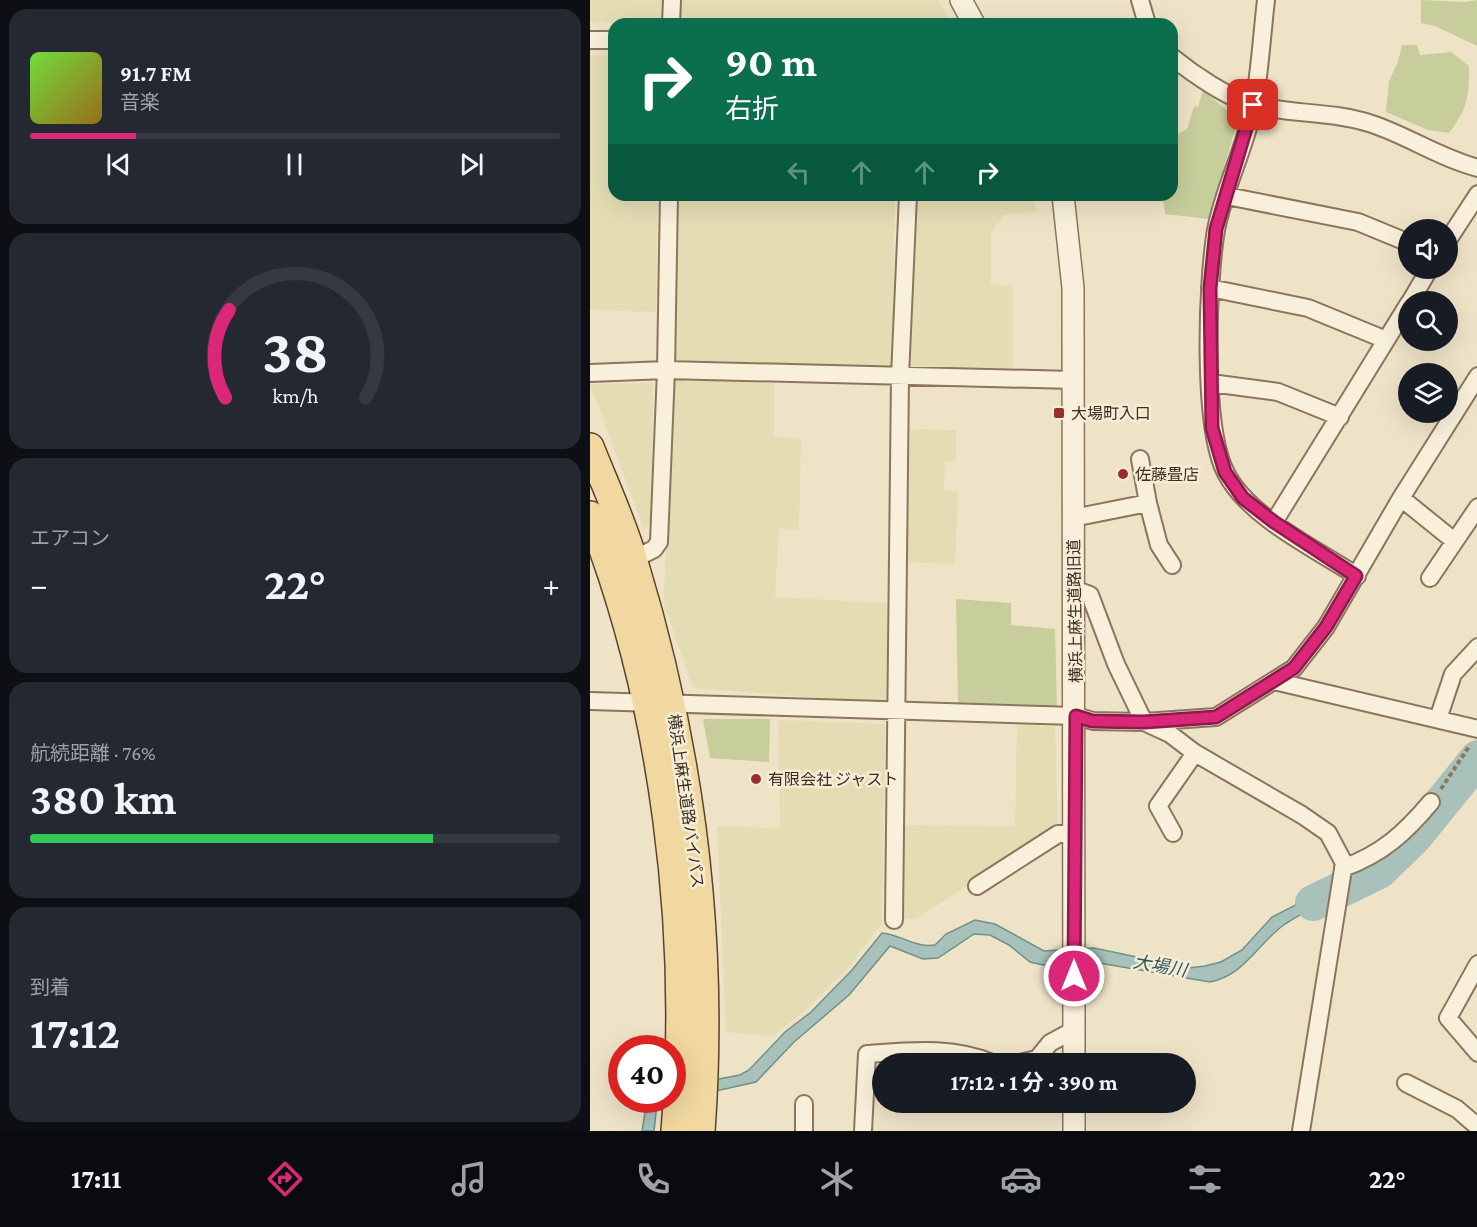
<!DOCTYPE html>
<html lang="ja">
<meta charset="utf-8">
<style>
body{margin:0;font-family:"Crimson Pro","Noto Sans JP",serif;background:#242831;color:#f1f3f6;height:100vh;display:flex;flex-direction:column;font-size:22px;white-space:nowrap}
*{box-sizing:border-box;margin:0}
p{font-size:20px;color:#9ea1a6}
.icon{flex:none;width:33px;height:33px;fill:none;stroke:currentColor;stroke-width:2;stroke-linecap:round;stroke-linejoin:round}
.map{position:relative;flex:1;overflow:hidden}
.sheet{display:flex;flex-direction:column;gap:9px;padding:9px;background:#0d0f14;width:590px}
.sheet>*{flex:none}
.banner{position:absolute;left:18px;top:18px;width:570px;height:183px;border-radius:18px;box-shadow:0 6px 24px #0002;background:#0b6e4f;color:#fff;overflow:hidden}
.controls{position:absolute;left:808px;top:219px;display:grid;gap:12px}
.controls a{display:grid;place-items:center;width:60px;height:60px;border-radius:50%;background:#171b24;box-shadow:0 6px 24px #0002;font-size:30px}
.speed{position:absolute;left:18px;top:1035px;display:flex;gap:12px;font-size:30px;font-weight:700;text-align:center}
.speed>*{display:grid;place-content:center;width:78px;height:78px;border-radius:50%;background:#171b24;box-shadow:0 6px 24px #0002;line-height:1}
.speed .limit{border:9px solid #d22;background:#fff;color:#111}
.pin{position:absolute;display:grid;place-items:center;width:51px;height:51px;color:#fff;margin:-26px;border-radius:12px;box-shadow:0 3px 9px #0006}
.me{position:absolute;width:66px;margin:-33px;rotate:0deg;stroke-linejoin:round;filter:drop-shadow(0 0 4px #0008)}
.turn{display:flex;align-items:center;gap:21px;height:126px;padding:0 18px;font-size:27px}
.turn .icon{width:78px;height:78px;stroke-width:2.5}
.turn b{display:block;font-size:42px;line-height:51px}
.lanes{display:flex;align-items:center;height:57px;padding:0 18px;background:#0003;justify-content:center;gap:30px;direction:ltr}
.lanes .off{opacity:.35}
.big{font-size:45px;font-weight:700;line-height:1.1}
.sheet .tile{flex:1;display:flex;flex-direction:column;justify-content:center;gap:9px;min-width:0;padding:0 21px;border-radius:18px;background:#242831}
.sheet .dial{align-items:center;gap:0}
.dial svg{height:156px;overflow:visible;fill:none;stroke:#363941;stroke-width:7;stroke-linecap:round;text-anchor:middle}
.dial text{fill:#f1f3f6;stroke:none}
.song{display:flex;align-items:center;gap:18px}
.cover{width:72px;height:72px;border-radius:9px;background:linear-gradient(135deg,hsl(100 70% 55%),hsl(40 70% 35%))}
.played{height:6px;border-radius:3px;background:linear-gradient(90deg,#db2777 20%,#363941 20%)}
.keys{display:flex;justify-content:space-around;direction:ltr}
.heat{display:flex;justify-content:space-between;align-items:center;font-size:33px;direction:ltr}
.charge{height:9px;border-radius:4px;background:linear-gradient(90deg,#34c759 76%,#363941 0)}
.trip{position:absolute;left:282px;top:1053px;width:324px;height:60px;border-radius:30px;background:#171b24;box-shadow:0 6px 24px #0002;font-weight:700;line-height:60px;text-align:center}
.menu{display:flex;height:96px;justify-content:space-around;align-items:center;background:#090b0e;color:#9ea1a6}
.menu .icon{width:42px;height:42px}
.menu .selected{color:#db2777}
.menu b{font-size:27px;color:#f1f3f6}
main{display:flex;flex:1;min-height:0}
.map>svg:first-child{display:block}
</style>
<main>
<section class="sheet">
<div class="tile">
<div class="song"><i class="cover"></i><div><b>91.7 FM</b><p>音楽</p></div></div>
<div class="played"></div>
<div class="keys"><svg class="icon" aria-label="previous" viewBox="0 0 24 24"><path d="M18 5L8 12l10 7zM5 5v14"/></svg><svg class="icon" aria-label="pause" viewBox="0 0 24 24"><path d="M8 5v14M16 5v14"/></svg><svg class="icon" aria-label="next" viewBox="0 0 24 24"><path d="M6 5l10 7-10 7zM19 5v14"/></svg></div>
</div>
<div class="tile dial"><svg viewBox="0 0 100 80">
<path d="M14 69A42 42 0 1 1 86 69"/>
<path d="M14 69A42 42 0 0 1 16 24" stroke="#db2777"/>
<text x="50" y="56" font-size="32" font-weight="700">38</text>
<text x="50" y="72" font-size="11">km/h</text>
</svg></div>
<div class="tile"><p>エアコン</p>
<div class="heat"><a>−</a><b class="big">22°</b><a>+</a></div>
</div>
<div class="tile"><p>航続距離 · 76%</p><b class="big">380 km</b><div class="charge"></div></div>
<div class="tile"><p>到着</p><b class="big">17:12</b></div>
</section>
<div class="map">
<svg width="888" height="1131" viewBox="0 0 888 1131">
<rect width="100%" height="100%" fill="#efe3c7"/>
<path fill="#e4ddb4" d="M 0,0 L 73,0 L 73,24 L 0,22 Z
M 89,0 L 348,0 L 362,24 L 88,24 Z
M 0,55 L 24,56 L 24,195 L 68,195 L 66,312 L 0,310 Z
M 86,195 L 305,195 L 302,369 L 82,364 Z
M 325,195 L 440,195 L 448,212 L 414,215 L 401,233 L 401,284 L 423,286 L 423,370 L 321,366 Z
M 81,378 L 184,384 L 184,436 L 211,439 L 209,530 L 189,528 L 185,597 L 298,603 L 298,703 L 103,688 L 74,604 Z
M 63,383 L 61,523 L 54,530 L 0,384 Z
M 320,429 L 366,430 L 366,461 L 355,461 L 354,490 L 368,492 L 365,564 L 317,562 Z
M 188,720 L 295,724 L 292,923 L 261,965 L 216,1010 L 183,1036 L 136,1032 L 127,826 L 190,828 Z
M 427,725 L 465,726 L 468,827 L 326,919 L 310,919 L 312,825 L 425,826 Z"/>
<path fill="#c7cd9b" d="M 831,0 L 875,2 L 887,0 L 887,46 L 845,26 L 831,23 Z
M 812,45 L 827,45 L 830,55 L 861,52 L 879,66 C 879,97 878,108 859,133 L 838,130 L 796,112 L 799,81 L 808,62 Z
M 613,90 L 648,120 L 619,219 L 575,214 L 573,195 L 582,195 L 582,137 L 597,129 L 604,106 L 608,107 Z
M 366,599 L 421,603 L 421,625 L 465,629 L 467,707 L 368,704 Z
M 113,719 L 180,719 L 179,762 L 120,758 Z"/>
<path fill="#a8c2bb" stroke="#6e9189" stroke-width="1.5" d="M 766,874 L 770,888 C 745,898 718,909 695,924 C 668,943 654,976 620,982 L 503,962 L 453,965 L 440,962 L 419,945 L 400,935 L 384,934 L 348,958 L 333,959 L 300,946 L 259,995 L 204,1042 L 166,1082 L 67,1104 L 64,1131 L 52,1131 L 57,1100 L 82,1100 L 113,1082 L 150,1075 L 159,1070 L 195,1032 L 221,1012 L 262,970 L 292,933 C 312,935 325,948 345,945 L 356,934 L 385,920 L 405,924 L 454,951 L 504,948 L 599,968 L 615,966 L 631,962 L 652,950 L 682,917 Z"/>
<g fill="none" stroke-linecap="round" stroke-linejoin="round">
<path stroke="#a8c2bb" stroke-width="36" d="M 723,903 L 789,871 L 825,836 L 888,758"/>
<defs>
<path id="minor" d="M 550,0 L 557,24
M 676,0 C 672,34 670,70 664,104 C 656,147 634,187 626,230 C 617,283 612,428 636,473 C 658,517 726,549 767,576
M 81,24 L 82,0
M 0,40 L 24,40
M 582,57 C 603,74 639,99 665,105 C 704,115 743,111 782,124 C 818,136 850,158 888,168
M 637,196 L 768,222 L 819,243
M 858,240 L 888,194
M 620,288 L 718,308 L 796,340
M 820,302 L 840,268
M 0,373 L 76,370 L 483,380
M 621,383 L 688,392 L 750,417
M 811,498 L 863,540
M 558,503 L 569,545 L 582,565
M 483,518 L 558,503 L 550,459
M 684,522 L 819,303
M 44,559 L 64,549 L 69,542 L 76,370 L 79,195
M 840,578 L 888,507
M 484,589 L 500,595 L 526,664 L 554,722 L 580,734 L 605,753 L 712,815 L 738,833 L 754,863 L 711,1131
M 684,681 L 888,729
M 0,701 L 486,716 L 503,721 L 554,722 L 626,717 L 704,668 L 736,627 L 811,498 L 888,376
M 848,719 L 863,674 L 888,647
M 583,833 L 568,806 L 605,753
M 753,868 C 792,854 815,833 841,802
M 387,886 L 468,834 L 484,834
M 304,920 L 310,377 L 318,195
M 888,964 L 858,1018 L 888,1053
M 425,1064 L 447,1059 L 460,1043 L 484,1030
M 816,1083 L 867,1109 L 888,1127
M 214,1131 L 214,1104
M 273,1131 L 277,1054 C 321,1051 363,1046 405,1064"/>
<path id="tertiary" d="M 371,0 L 384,24
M 473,195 L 483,288 L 484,1064
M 484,1131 L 484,1102"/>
<path id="primary" d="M 0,447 C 15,485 33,523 44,562 C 100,746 125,939 111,1131
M 0,515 C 74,702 102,931 85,1131"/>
</defs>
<use href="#minor" stroke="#8b755c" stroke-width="20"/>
<use href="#tertiary" stroke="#8b755c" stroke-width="24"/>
<use href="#primary" stroke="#594330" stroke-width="30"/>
<path stroke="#8b755c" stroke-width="4" stroke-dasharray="4.5 3" stroke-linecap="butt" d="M 851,789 L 880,745"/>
<use href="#minor" stroke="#f9f0db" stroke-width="16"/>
<use href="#tertiary" stroke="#f9f0db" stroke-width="21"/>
<use href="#primary" stroke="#f1d8a0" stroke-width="27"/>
</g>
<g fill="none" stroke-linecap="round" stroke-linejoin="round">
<defs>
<path id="route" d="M 484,976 L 486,716 L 502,721 L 554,722 L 626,717 L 704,668 L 736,627 L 766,576 L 684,522 L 653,498 L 635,472 L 622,428 L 620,288 L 626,229 L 663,105"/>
</defs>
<use href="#route" stroke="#8e194d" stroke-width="15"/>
<use href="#route" stroke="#db2777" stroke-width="10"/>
</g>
<g fill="#9a2c2c" stroke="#f6edd7" stroke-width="2">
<rect x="463" y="407" width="12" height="12" rx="3"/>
<circle cx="533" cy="474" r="6"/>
<circle cx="166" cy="779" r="6"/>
</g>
<g text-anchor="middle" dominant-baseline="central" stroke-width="5" stroke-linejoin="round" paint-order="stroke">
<g font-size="16" fill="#3b2d20" stroke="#f6edd7" text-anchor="start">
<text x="481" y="413">大場町入口</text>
<text x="545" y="474">佐藤畳店</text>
<text x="178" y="779">有限会社 ジャスト</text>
</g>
<g font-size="16" fill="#3b2d20" stroke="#f6edd7">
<text transform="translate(485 611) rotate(-91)">横浜上麻生道路旧道</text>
<text transform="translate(96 801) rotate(82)">横浜上麻生道路バイパス</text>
</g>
<g font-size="18" font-style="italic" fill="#2f5a58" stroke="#f6edd7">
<text transform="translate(570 966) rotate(10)">大場川</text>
</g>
</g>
</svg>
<div class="controls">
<a><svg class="icon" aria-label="sound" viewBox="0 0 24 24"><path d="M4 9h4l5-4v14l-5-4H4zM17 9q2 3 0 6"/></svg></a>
<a><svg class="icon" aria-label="search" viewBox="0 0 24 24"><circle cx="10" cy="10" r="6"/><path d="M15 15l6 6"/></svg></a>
<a><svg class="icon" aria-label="layers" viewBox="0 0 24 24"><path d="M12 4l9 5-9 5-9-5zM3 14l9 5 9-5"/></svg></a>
</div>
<div class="speed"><div class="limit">40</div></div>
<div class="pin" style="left:663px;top:105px;background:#d93025"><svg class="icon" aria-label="arrive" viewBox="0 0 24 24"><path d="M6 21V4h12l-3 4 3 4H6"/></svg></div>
<svg class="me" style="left:484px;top:976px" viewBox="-20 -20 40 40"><circle r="17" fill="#db2777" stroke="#fff" stroke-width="3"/><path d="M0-11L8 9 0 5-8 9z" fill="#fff"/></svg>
<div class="trip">17:12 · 1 分 · 390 m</div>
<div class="banner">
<div class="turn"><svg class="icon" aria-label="right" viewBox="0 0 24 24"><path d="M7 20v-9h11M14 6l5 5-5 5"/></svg><div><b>90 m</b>右折</div></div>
<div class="lanes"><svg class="icon off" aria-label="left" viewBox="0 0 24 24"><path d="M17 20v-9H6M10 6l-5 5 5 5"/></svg><svg class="icon off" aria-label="ahead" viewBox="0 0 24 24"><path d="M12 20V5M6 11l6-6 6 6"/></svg><svg class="icon off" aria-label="ahead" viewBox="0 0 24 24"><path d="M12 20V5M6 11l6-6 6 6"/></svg><svg class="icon" aria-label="right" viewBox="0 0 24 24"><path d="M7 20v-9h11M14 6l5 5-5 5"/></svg></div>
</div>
</div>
</main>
<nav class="menu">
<b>17:11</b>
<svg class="icon selected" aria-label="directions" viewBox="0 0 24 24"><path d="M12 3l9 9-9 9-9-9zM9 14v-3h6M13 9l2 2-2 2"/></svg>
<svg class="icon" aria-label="music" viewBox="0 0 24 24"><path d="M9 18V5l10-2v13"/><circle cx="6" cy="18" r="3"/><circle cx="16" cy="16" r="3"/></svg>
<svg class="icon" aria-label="phone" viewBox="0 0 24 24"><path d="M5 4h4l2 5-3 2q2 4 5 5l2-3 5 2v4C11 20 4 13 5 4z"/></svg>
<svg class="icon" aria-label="climate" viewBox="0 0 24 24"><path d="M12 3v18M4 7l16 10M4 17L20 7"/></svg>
<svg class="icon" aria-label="car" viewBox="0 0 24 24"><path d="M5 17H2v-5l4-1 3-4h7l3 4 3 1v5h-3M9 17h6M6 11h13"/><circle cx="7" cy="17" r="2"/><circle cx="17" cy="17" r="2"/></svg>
<svg class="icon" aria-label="filters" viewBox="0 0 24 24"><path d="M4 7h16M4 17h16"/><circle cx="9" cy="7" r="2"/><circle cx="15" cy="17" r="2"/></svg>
<b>22°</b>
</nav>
